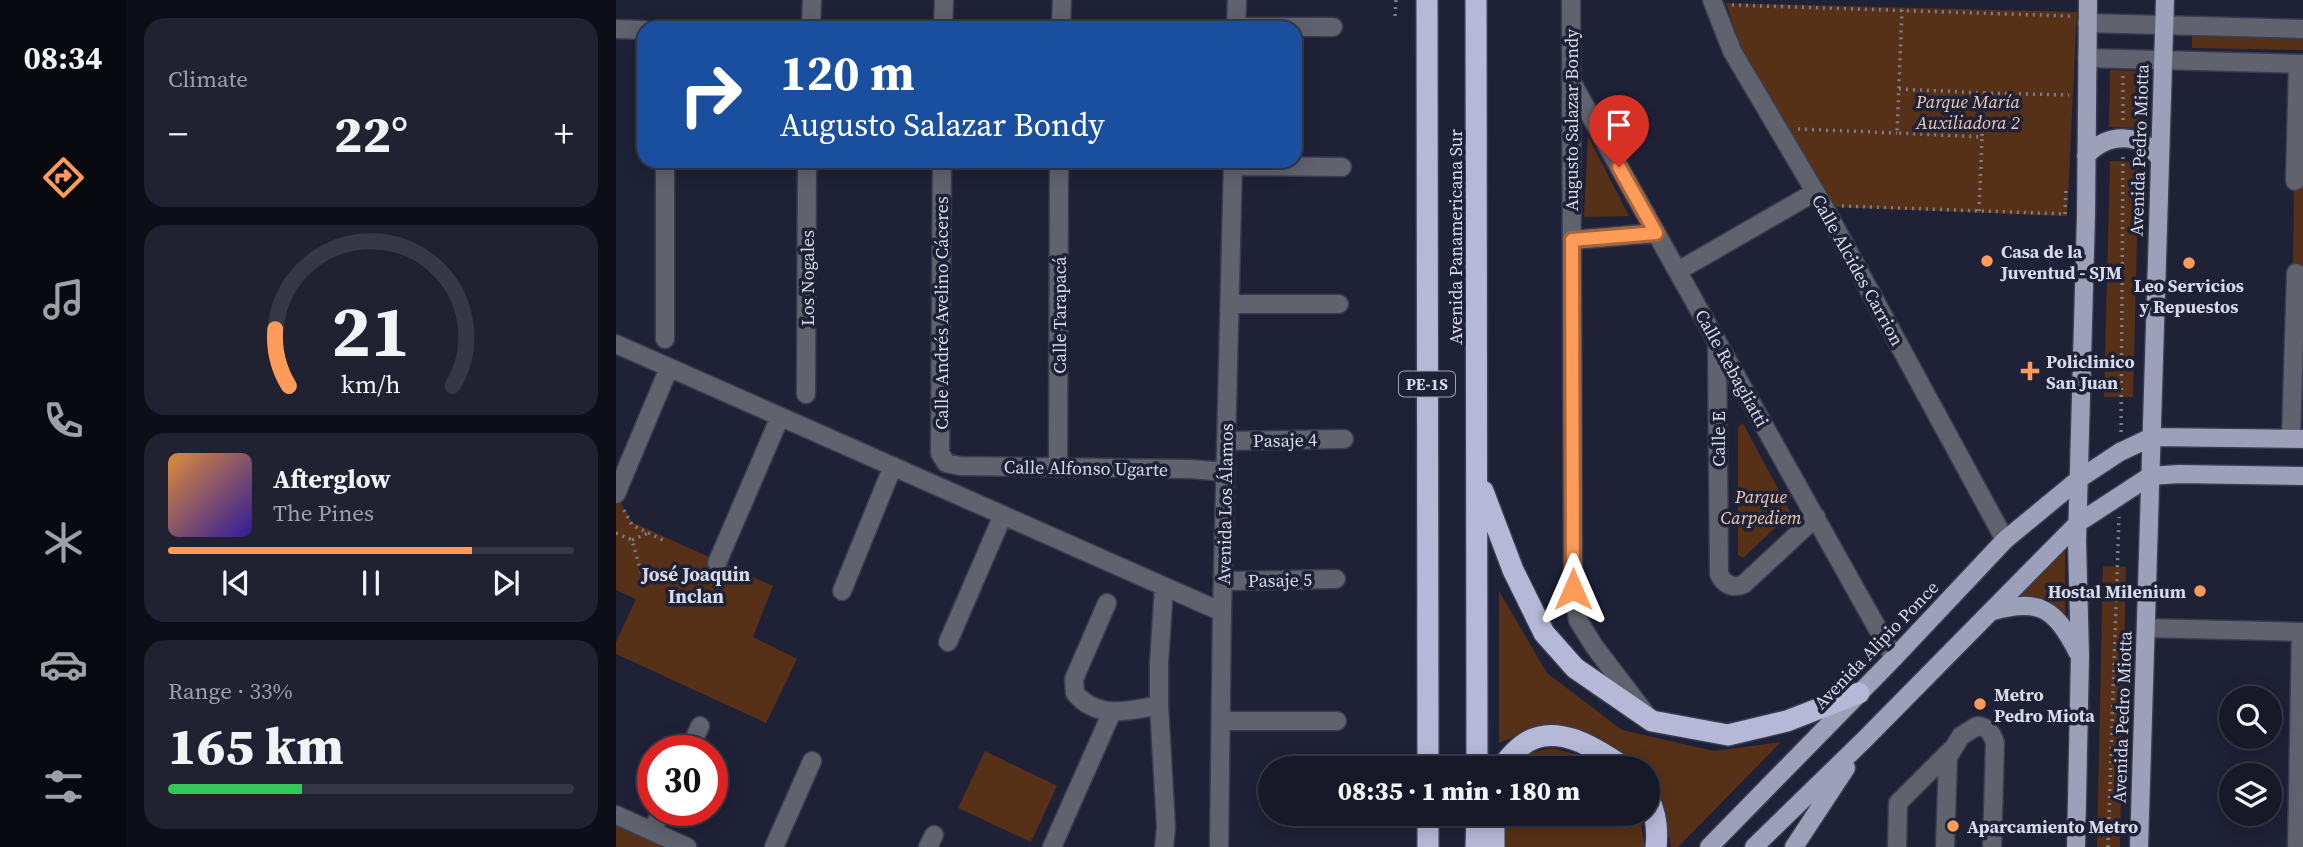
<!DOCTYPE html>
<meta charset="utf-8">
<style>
body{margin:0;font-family:"Source Serif 4",serif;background:#202231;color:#f1f3f6;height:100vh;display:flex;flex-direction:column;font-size:26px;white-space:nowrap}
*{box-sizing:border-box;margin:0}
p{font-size:23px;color:#9ea0a8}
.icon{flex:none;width:38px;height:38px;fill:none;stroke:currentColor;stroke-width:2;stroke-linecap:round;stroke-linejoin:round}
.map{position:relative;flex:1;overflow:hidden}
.drawer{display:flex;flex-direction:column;gap:18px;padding:18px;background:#0d0e17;width:490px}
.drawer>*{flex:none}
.hud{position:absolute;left:21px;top:21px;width:665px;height:147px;border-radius:21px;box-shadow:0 4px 18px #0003,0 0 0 2px #363846;background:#1a4fa0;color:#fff;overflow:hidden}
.tools{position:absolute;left:1603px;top:686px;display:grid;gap:14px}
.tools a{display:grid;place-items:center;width:63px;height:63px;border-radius:50%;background:#171929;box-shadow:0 4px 18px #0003,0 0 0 2px #363846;font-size:35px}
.speed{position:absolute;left:21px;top:735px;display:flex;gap:14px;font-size:35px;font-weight:700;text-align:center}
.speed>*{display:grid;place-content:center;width:91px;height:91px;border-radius:50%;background:#171929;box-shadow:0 4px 18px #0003,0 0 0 2px #363846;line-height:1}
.speed .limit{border:10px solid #d22;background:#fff;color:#111}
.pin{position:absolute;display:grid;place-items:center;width:60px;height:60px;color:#fff;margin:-72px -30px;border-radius:50% 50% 50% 0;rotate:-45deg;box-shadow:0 0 7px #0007}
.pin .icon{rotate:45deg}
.me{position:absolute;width:77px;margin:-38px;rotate:0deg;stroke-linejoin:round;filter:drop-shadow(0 0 5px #0008)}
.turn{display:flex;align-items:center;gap:24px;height:147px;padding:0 28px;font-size:32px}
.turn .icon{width:91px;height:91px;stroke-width:2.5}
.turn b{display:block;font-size:49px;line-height:60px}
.big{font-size:52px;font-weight:800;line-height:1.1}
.drawer .tile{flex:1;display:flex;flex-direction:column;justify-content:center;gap:10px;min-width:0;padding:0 24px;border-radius:21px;background:#202231}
.drawer .dial{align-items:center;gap:0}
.dial svg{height:182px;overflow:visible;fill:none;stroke:#363846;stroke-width:7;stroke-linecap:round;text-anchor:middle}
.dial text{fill:#f1f3f6;stroke:none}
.song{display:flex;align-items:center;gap:21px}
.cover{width:84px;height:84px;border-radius:10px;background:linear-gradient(135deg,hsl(30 70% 55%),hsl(250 70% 35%))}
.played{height:7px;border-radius:4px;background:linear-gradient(90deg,#fe9b59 75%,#363846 75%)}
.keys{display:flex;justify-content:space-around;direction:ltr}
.heat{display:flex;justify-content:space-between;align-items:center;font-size:38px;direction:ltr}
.charge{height:10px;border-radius:5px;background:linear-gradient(90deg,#34c759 33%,#363846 0)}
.trip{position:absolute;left:642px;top:756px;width:402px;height:70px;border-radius:35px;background:#171929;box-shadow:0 4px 18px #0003,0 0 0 2px #363846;font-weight:800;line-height:70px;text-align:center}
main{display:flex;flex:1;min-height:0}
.tabs{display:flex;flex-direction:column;width:126px;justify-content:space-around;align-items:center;background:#090a10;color:#9ea0a8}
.tabs .icon{width:49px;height:49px}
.tabs .current{color:#fe9b59}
.tabs b{font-size:32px;color:#f1f3f6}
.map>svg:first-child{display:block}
</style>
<main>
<nav class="tabs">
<b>08:34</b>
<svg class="icon current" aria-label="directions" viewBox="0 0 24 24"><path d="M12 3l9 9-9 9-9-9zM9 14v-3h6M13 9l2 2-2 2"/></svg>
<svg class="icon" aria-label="music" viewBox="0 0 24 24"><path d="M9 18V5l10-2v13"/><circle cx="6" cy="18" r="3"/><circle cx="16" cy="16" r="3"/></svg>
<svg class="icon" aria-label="phone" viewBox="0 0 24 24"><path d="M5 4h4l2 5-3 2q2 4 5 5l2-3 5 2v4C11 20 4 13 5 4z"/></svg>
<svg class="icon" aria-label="climate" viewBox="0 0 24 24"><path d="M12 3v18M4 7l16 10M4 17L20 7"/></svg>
<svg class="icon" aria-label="car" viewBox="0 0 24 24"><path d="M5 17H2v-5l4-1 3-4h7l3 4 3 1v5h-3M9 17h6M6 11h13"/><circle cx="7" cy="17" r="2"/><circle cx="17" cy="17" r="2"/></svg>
<svg class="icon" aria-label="filters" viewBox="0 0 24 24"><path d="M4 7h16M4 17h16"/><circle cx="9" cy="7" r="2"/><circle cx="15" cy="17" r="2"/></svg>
</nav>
<section class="drawer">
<div class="tile"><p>Climate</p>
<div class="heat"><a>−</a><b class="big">22°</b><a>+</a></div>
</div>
<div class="tile dial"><svg viewBox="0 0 100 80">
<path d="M14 69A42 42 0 1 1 86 69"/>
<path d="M14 69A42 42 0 0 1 8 44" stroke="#fe9b59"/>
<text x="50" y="56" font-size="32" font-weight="700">21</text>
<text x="50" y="72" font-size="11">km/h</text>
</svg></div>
<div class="tile">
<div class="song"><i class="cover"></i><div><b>Afterglow</b><p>The Pines</p></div></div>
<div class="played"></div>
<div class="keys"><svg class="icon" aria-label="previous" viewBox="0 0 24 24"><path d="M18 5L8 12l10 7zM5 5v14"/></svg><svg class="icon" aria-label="pause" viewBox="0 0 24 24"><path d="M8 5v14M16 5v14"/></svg><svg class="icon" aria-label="next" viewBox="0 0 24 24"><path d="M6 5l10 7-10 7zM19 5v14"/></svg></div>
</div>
<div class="tile"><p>Range · 33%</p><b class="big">165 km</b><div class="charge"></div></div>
</section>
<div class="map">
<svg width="1687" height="847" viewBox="0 0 1687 847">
<rect width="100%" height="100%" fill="#1f2137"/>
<path fill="#573117" d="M 1110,3 L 1461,12 L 1451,216 L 1219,207 L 1124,45 Z
M 1576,34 L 1687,36 L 1687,50 L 1576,48 Z
M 1494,70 L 1524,71 L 1523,128 L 1493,127 Z
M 972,136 L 1013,216 L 968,217 Z
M 1494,161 L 1523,162 L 1517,397 L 1488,397 Z
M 1678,187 L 1687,187 L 1687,269 L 1677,269 Z
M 1125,423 L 1128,425 L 1175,513 L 1127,558 L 1122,555 L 1122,428 Z
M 0,500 L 4,502 L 16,522 L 157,586 L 137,637 L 181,659 L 150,723 L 0,654 L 0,642 L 20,599 L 0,590 Z
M 1449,545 L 1449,616 C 1433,597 1414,595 1390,600 Z
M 1487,566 L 1510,567 L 1504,847 L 1481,847 Z
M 883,591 L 931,673 L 1006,730 L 1098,751 L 1165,742 L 1062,847 L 1055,847 L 1048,807 L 1033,786 L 1032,768 L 1018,768 L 940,728 L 920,727 L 883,743 Z
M 935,748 L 964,755 L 987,768 L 896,768 L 914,753 Z
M 369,751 L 441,786 L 415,842 L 342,808 Z
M 885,814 L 1023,814 L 1029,847 L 885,847 Z
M 4,823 L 62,847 L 0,847 L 0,825 Z"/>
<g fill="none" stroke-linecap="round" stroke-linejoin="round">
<defs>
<path id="minor" d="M 955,0 L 957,589 L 962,620 L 978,646 L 1029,713
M 1096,0 L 1116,51 L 1207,205 L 1389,540
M 1471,23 L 1687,29
M 620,27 L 717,27
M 195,28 L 196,0
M 327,28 L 328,0
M 445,28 L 446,0
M 620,28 L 621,0
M 0,29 L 28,30
M 1471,58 L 1687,64
M 955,81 L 1278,658
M 326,161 L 324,453 L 330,463 L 344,466 L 574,469 L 610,472
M 617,166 L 726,167
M 1679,181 L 1682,64
M 956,240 L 1040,233
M 1062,271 L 1199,192
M 614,304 L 723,304
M 49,339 L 49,161
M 0,344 L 606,612
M 1101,346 L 1103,574 C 1108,585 1117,589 1128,584 L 1200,517
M 190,394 L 191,161
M 1675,438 L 1680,273
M 611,441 L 728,439
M 442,468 L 443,161
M 0,494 L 53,368
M 101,563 L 164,417
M 608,581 L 720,579
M 548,587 L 543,663 L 543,705 L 550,827 L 548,847
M 226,591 L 277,466
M 491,603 L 458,679 L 459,693 C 481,720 514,711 543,705
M 1530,628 L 1687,632
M 332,642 L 387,515
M 605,721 L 721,721
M 73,751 L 84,726
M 0,815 L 71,847
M 36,831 L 46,810
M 158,847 L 196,761
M 312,847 L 318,835
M 436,847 L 496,712
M 603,847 L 606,612 L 617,161
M 1281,847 L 1282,803 L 1335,750
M 1329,847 L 1332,757 L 1345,736 L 1361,726 C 1372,727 1376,733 1379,743 L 1376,847
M 1681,847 L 1685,632"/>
<path id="major" d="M 1470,156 C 1492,132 1525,132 1544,159
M 1374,612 C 1425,597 1439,609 1462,653
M 1093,847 L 1278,658 L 1389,540 L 1463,479 L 1504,452 L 1536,437 L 1687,439
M 1138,847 L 1249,739 L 1462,523 L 1534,476 L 1563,474 L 1687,476
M 1178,847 L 1230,768
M 1460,847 L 1464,656 L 1461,541 L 1470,215 L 1472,0
M 1523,847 L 1549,0"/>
<path id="highway" d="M 811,0 L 812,768
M 860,0 L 861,768
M 867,491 L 897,570 L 928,633 L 959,668 L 1036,721 L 1112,735 L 1171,721 L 1243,693
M 886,768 C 891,759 896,754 904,747 C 937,719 980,748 1009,768
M 1032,797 C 1040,813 1042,829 1040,847
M 812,814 L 812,847
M 860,847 L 861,814
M 878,847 L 878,814"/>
</defs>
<use href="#minor" stroke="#393b50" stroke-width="21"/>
<use href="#major" stroke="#393b50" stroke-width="21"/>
<use href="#highway" stroke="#393b50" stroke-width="24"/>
<path stroke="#7a7c8f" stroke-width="3.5" stroke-dasharray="2 5" stroke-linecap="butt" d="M 1116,5 L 1454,16
M 779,16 L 780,0
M 1507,76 L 1507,121
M 1283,89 L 1368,93 L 1366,137 L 1281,133 L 1286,10
M 1368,93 L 1453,95
M 1182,129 L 1281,133
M 1226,206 L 1449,214
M 1363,211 L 1366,137
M 1449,214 L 1450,189
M 1505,432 L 1507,156
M 8,510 L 16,525 L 49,541
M 0,533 L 16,540 L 29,586
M 16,540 L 32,533
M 1492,847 L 1503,517"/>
<use href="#minor" stroke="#60626e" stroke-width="18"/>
<use href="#major" stroke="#9da0b9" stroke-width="18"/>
<use href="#highway" stroke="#b5b9d7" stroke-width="21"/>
</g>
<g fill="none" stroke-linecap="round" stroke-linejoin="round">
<defs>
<path id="route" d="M 957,589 L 956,240 L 1040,233 L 1003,167"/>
</defs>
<use href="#route" stroke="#a5653a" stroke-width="18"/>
<use href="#route" stroke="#fe9b59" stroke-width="12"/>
</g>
<g fill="#fe9b59" stroke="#1f2137" stroke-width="2.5">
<circle cx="1371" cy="261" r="7"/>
<circle cx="1573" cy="263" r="7"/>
<path d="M1410.5 360.5h7v7h7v7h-7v7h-7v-7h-7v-7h7z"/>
<circle cx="1584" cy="591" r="7"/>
<circle cx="1364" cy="704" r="7"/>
<circle cx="1337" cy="826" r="7"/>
</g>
<g text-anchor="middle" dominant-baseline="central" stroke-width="7" stroke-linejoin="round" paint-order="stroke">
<rect fill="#1f2137" stroke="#a0a2b4" stroke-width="2" x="783" y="371.5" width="56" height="25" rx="5"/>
<g font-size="16" font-weight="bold" fill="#d8daea">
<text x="811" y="384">PE-1S</text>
</g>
<g font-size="18" font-style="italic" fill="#f2cab2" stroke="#1f2137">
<text x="1352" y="101">Parque María<tspan x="1352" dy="21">Auxiliadora 2</tspan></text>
<text x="1145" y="496">Parque<tspan x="1145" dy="21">Carpediem</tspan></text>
</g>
<g font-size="18" fill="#d8daea" stroke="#1f2137">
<text transform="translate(955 120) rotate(-90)">Augusto Salazar Bondy</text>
<text transform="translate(1523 150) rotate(-88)">Avenida Pedro Miotta</text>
<text transform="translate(839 237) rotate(-90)">Avenida Panamericana Sur</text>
<text transform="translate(1242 270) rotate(61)">Calle Alcides Carrion</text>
<text transform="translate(191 278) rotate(-90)">Los Nogales</text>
<text transform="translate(325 313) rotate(-90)">Calle Andrés Avelino Cáceres</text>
<text transform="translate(443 315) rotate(-90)">Calle Tarapacá</text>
<text transform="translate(1116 368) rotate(61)">Calle Rebagliatti</text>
<text transform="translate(1102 439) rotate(-90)">Calle E</text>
<text transform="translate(669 440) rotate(-1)">Pasaje 4</text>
<text transform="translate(470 468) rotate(1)">Calle Alfonso Ugarte</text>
<text transform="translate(609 504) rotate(-89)">Avenida Los Álamos</text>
<text transform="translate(664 580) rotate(-1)">Pasaje 5</text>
<text transform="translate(1260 645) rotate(-46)">Avenida Alipio Ponce</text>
<text transform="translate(1506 717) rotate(-88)">Avenida Pedro Miotta</text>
</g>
<g font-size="18" font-weight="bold" fill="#d8daea" stroke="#1f2137" text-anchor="start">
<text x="1385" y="251">Casa de la<tspan x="1385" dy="21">Juventud - SJM</tspan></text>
<text x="1573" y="285" text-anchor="middle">Leo Servicios<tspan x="1573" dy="21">y Repuestos</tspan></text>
<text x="1430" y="361">Policlinico<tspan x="1430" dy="21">San Juan</tspan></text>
<text x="1570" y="591" text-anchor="end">Hostal Milenium</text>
<text x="1378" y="694">Metro<tspan x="1378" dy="21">Pedro Miota</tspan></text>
<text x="1351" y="826">Aparcamiento Metro</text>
</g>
<g font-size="19" font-weight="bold" fill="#d8daea" stroke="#1f2137">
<text x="80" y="574">José Joaquin<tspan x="80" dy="22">Inclan</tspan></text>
</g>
</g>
</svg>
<div class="tools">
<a><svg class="icon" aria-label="search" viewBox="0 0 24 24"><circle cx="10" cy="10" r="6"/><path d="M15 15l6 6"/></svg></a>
<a><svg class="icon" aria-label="layers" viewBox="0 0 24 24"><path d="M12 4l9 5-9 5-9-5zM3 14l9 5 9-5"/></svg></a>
</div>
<div class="speed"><div class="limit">30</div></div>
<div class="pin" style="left:1003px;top:167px;background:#d93025"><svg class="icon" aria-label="arrive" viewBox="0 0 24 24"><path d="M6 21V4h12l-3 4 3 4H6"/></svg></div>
<svg class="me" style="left:957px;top:589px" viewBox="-20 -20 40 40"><path d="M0-17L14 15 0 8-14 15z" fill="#fe9b59" stroke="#fff" stroke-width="4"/></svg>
<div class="trip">08:35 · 1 min · 180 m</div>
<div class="hud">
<div class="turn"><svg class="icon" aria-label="right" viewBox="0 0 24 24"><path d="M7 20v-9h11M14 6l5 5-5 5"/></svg><div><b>120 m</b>Augusto Salazar Bondy</div></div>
</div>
</div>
</main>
